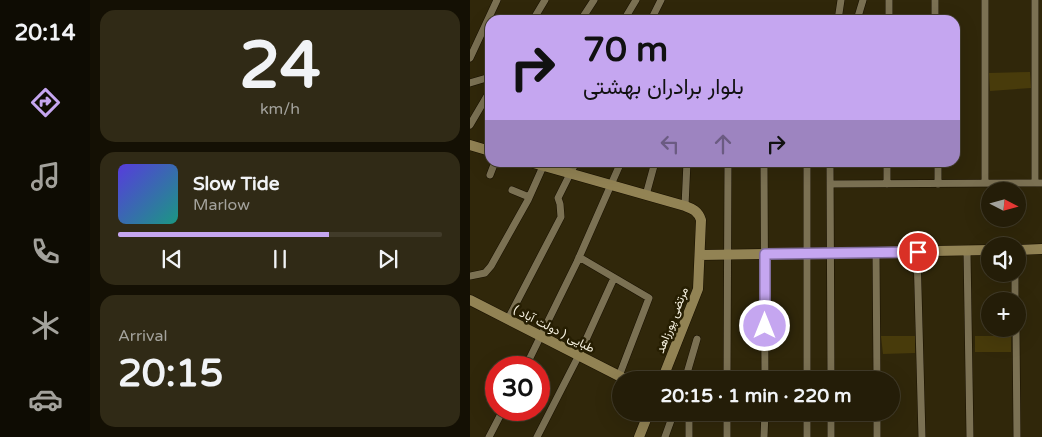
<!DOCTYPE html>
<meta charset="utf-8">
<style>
body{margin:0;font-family:"Varela Round",Vazirmatn,sans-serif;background:#302a16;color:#f1f3f6;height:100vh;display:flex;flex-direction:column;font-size:19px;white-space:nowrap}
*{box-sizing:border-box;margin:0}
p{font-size:16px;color:#a3a29c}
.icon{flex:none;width:28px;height:28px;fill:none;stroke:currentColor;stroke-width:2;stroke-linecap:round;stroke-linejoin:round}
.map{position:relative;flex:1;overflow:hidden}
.panel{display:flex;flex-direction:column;gap:10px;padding:10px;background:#141004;width:380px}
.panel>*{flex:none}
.top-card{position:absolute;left:15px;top:15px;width:475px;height:152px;border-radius:15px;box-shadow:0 5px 20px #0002,0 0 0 1px #413b29;background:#c5a6f0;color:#111;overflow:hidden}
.needle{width:32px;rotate:96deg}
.buttons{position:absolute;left:511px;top:182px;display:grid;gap:10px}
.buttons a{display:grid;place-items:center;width:45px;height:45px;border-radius:50%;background:#241d08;box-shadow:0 5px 20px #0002,0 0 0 1px #413b29;font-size:25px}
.speed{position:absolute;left:15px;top:356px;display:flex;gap:10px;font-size:25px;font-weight:700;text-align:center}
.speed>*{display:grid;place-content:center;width:65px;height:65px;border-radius:50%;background:#241d08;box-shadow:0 5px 20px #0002,0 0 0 1px #413b29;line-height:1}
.speed .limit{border:8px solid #d22;background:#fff;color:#111}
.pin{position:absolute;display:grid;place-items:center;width:42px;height:42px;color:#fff;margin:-21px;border:2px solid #fff;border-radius:50%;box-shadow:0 1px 5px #0007}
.me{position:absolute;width:55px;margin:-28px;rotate:0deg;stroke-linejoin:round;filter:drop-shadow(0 0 4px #0008)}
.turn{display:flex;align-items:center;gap:18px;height:105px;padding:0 15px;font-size:22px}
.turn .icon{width:65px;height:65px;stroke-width:2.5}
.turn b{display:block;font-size:35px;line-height:42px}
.lanes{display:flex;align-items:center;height:48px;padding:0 15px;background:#0003;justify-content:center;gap:25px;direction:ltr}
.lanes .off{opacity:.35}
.big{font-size:38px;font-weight:700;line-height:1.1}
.panel .card{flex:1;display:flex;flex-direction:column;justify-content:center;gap:8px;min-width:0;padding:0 18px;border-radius:15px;background:#302a16}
.panel .dial{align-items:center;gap:0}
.dial b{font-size:65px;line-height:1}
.song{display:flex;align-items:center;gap:15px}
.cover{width:60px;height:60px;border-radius:8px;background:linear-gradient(135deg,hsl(250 70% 55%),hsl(170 70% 35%))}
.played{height:5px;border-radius:2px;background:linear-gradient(90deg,#c5a6f0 65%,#413b29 65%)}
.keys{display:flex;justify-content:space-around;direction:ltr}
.trip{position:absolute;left:142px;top:371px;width:288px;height:50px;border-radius:25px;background:#241d08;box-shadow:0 5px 20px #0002,0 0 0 1px #413b29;font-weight:700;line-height:50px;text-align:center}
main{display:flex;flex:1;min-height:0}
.menu{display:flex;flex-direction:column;width:90px;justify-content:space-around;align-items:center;background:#0e0c03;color:#a3a29c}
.menu .icon{width:35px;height:35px}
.menu .selected{color:#c5a6f0}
.menu b{font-size:22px;color:#f1f3f6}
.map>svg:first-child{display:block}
</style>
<main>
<nav class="menu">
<b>20:14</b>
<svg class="icon selected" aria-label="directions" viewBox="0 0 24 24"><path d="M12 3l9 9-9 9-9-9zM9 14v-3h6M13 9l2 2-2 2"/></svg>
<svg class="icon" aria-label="music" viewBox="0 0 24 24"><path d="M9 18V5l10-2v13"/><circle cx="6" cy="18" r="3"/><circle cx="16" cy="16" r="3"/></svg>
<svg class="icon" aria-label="phone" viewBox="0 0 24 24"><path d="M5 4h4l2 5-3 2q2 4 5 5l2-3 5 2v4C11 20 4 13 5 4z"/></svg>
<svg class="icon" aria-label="climate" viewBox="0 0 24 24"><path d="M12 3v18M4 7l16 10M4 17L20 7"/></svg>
<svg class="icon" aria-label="car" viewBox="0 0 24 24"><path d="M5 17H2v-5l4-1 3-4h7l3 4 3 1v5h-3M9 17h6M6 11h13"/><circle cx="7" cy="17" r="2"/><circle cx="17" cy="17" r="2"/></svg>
</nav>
<section class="panel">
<div class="card dial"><b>24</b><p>km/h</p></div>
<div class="card">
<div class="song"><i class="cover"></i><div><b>Slow Tide</b><p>Marlow</p></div></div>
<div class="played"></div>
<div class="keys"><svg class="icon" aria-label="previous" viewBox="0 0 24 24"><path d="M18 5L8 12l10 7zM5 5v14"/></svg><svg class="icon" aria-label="pause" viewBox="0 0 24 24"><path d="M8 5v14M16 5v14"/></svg><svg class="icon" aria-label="next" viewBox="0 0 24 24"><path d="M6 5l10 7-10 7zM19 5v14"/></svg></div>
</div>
<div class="card"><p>Arrival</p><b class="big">20:15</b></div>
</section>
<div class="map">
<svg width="572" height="437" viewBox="0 0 572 437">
<rect width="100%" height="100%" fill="#30270a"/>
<path fill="#483b0b" d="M 560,72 L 561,88 L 520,91 L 519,73 Z
M 411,336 L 445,336 L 445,353 L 413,354 Z
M 505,336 L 541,336 L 541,352 L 505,352 Z"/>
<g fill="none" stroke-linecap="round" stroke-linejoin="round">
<defs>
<path id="street" d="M 465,0 L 465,20
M 515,0 L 515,183
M 565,0 L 565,183
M 63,20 L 75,0
M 111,20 L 124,0
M 154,20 L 166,0
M 181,20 L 191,0
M 368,20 L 371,0
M 387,20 L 393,0
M 419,20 L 419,0
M 0,58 L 27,0
M 0,83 L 20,77
M 0,125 L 20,91
M 294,162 L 295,380
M 337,162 L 337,380
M 360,162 L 361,380
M 468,162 L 468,184
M 20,175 L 25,162
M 361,184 L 572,183
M 417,184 L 417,162
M 42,190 L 59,197
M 176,195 L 185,162
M 215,206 L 217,162
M 497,251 L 500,437
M 406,252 L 407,380
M 447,252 L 452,437
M 109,257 L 179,298 L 149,376
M 545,274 L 545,301
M 0,276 L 15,273 L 21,266 L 58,200 L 75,162
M 38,319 L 91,217 L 90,204 L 88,198 L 106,162
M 546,329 L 547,437
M 55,368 L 107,262 L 151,162
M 215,380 L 227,339
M 257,380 L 258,162
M 407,412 L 407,437
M 19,437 L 33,410
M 67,437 L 109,355 L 144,278
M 195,437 L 204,412
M 219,437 L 219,412
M 257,437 L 257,412
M 294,437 L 295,412
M 337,437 L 337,412
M 361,437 L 361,412"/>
<path id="secondary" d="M 0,145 L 20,151
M 60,162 L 215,206 C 223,209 228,211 231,220 L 228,289 L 192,380
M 548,250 L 572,249
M 230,255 L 520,250
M 0,300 L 157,380
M 169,437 L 179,412"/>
</defs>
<use href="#street" stroke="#181000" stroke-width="8"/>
<use href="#secondary" stroke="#181000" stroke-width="11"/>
<use href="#street" stroke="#7b7153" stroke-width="7"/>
<use href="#secondary" stroke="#928354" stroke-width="10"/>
</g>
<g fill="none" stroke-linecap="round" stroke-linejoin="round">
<defs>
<path id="route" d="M 295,326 L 295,254 L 448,252"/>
</defs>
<use href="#route" stroke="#806c9c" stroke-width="12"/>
<use href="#route" stroke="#c5a6f0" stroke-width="9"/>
</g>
<g text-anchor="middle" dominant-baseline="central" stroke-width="5" stroke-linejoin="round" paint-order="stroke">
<g font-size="12" fill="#f7f2e1" stroke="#261e02">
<text transform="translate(202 320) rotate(-69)">مرتضی پورزاهد</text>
<text transform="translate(84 329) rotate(27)">طبایی ( دولت آباد )</text>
</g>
</g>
</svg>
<div class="buttons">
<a><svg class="needle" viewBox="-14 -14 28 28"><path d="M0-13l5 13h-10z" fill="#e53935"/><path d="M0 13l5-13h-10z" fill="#a3a29c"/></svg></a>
<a><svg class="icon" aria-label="sound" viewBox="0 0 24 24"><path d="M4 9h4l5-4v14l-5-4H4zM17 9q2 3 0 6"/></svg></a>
<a>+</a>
</div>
<div class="speed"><div class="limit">30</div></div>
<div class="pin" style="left:448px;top:252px;background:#d93025"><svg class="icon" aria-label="arrive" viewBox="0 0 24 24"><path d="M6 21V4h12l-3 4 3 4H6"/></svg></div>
<svg class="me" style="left:295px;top:326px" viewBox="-20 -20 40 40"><circle r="17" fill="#c5a6f0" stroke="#fff" stroke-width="3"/><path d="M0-11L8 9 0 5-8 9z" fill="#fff"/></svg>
<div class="trip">20:15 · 1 min · 220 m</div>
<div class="top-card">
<div class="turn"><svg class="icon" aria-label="right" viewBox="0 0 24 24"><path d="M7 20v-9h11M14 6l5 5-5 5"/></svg><div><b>70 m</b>بلوار برادران بهشتی</div></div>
<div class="lanes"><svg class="icon off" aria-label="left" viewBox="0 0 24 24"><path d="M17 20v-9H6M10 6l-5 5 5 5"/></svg><svg class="icon off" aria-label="ahead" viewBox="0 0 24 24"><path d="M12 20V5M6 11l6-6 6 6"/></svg><svg class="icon" aria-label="right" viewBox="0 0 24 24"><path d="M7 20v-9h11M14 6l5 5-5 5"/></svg></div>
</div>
</div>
</main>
